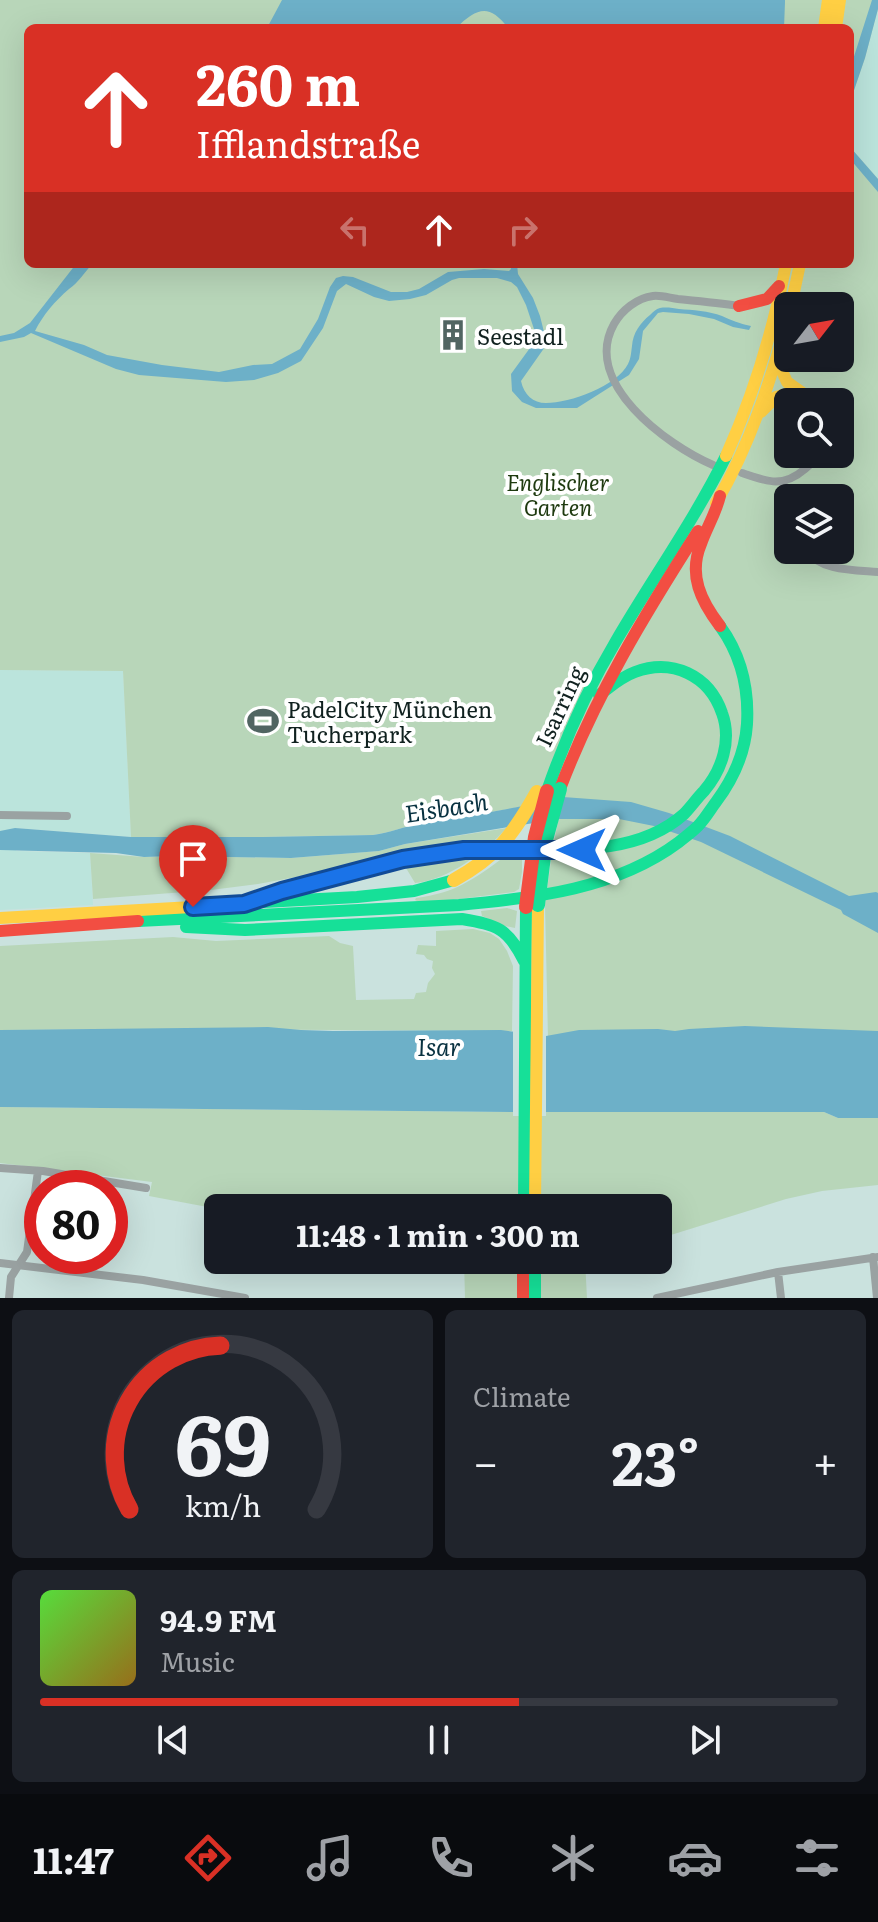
<!DOCTYPE html>
<meta charset="utf-8">
<style>
body{margin:0;font-family:Literata,serif;background:#20242c;color:#f1f3f6;height:100vh;display:flex;flex-direction:column;font-size:30px;white-space:nowrap}
*{box-sizing:border-box;margin:0}
p{font-size:26px;color:#9ea1a6}
.icon{flex:none;width:44px;height:44px;fill:none;stroke:currentColor;stroke-width:2;stroke-linecap:round;stroke-linejoin:round}
.map{position:relative;height:1298px;overflow:hidden}
.panel{display:flex;flex-direction:column;gap:12px;padding:12px;background:#0d0f14;flex:1}
.panel>*{flex:none}
.top-card{position:absolute;left:24px;top:24px;width:830px;height:244px;border-radius:12px;box-shadow:0 8px 32px #0002;background:#d93025;color:#fff;overflow:hidden}
.needle{width:52px;rotate:59deg}
.tools{position:absolute;left:774px;top:292px;display:grid;gap:16px}
.tools a{display:grid;place-items:center;width:80px;height:80px;border-radius:12px;background:#171b24;box-shadow:0 8px 32px #0002;font-size:40px}
.speed{position:absolute;left:24px;top:1170px;display:flex;gap:16px;font-size:40px;font-weight:700;text-align:center}
.speed>*{display:grid;place-content:center;width:104px;height:104px;border-radius:50%;background:#171b24;box-shadow:0 8px 32px #0002;line-height:1}
.speed .limit{border:12px solid #d22;background:#fff;color:#111}
.pin{position:absolute;display:grid;place-items:center;width:68px;height:68px;color:#fff;margin:-82px -34px;border-radius:50% 50% 50% 0;rotate:-45deg;box-shadow:0 0 8px #0007}
.pin .icon{rotate:45deg}
.me{position:absolute;width:88px;margin:-44px;rotate:270deg;stroke-linejoin:round;filter:drop-shadow(0 0 6px #0008)}
.turn{display:flex;align-items:center;gap:28px;height:168px;padding:0 40px;font-size:36px}
.turn .icon{width:104px;height:104px;stroke-width:2.5}
.turn b{display:block;font-size:56px;line-height:68px}
.lanes{display:flex;align-items:center;height:76px;padding:0 40px;background:#0003;justify-content:center;gap:40px;direction:ltr}
.lanes .off{opacity:.35}
.big{font-size:60px;font-weight:700;line-height:1.1}
.panel .widget{flex:1;display:flex;flex-direction:column;justify-content:center;gap:12px;min-width:0;padding:0 28px;border-radius:12px;background:#20242c}
.panel .dial{align-items:center;gap:0}
.dial svg{height:208px;overflow:visible;fill:none;stroke:#363941;stroke-width:7;stroke-linecap:round;text-anchor:middle}
.dial text{fill:#f1f3f6;stroke:none}
.song{display:flex;align-items:center;gap:24px}
.cover{width:96px;height:96px;border-radius:12px;background:linear-gradient(135deg,hsl(110 70% 55%),hsl(40 70% 35%))}
.played{height:8px;border-radius:4px;background:linear-gradient(90deg,#d93025 60%,#363941 60%)}
.keys{display:flex;justify-content:space-around;direction:ltr}
.heat{display:flex;justify-content:space-between;align-items:center;font-size:44px;direction:ltr}
.panel .tiles{flex:1;display:grid;gap:12px;grid-template-columns:1fr 1fr}
.widget:last-child{grid-column:span 2}
.trip{position:absolute;left:204px;top:1194px;width:468px;height:80px;border-radius:12px;background:#171b24;box-shadow:0 8px 32px #0002;font-weight:700;line-height:80px;text-align:center}
.dock{display:flex;height:128px;justify-content:space-around;align-items:center;background:#090b0e;color:#9ea1a6}
.dock .icon{width:56px;height:56px}
.dock .active{color:#d93025}
.dock b{font-size:36px;color:#f1f3f6}
.map>svg:first-child{display:block}
</style>
<div class="map">
<svg width="878" height="1298" viewBox="0 0 878 1298">
<rect width="100%" height="100%" fill="#cae2de"/>
<path fill="#bbe4dc" d="M 878,9 L 878,179 L 850,147 L 850,102 L 865,58 Z
M 0,670 L 123,671 L 131,837 L 16,828 L 16,851 L 90,853 L 93,905 L 0,910 Z"/>
<path fill="#b8d6b9" fill-rule="evenodd" d="M 0,0 L 878,0 L 878,9 L 865,58 L 850,102 L 850,28 L 28,28 L 28,264 L 850,264 L 850,147 L 878,179 L 878,1035 L 548,1038 L 545,904 L 553,846 L 563,798 C 516,809 469,815 421,824 C 405,826 389,833 373,835 L 263,837 L 131,837 L 123,671 L 0,670 ZM 788,306 L 840,306 L 840,358 L 788,358 ZM 788,402 L 840,402 L 840,454 L 788,454 ZM 788,498 L 840,498 L 840,550 L 788,550 Z
M 507,828 C 484,852 449,880 415,883 L 400,858 L 258,884 L 211,890 L 93,899 L 90,853 L 144,857 L 174,856 L 291,858 L 379,851 L 405,844 Z
M 504,857 L 522,857 L 522,872 L 519,889 L 514,892 L 443,901 L 419,902 L 415,900 L 416,898 C 455,893 473,880 504,857 Z
M 507,908 L 517,911 L 515,928 L 505,926 L 482,916 L 481,911 Z
M 473,929 L 490,933 L 499,939 L 507,951 L 513,966 L 512,1031 L 188,1029 L 0,1030 L 0,946 L 173,937 L 216,941 L 329,936 L 340,943 L 353,946 L 356,1000 L 414,999 L 416,993 L 426,992 L 428,983 L 435,974 L 432,968 L 433,961 L 427,959 L 424,955 L 416,954 L 418,945 L 436,946 L 436,931 Z
M 0,1107 L 511,1112 L 824,1112 L 838,1118 L 878,1118 L 878,1185 L 822,1191 L 786,1199 L 658,1239 L 658,1208 L 218,1209 L 149,1196 L 152,1182 L 0,1163 Z
M 464,1260 L 585,1260 L 587,1298 L 465,1298 Z"/>
<path fill="#6db0c8" d="M 282,0 L 785,0 L 785,2 L 784,28 L 508,28 C 489,3 477,8 456,28 L 267,28 Z
M 872,0 L 878,0 L 878,9 L 865,58 L 850,102 L 850,69 Z
M 850,147 L 878,179 L 878,192 L 850,159 Z
M 76,264 L 92,264 C 85,272 78,283 69,289 C 55,301 43,315 35,331 L 84,345 L 107,355 L 162,365 L 219,372 L 253,365 L 272,364 L 300,349 L 318,319 L 330,287 L 336,278 L 343,276 L 353,277 L 391,292 L 407,292 L 419,289 L 448,272 L 484,269 L 509,271 L 511,269 L 510,264 L 517,264 L 518,274 L 533,298 L 540,316 L 547,344 L 521,381 C 524,395 533,403 546,403 C 570,403 617,386 628,364 C 631,358 631,353 632,346 C 633,333 640,323 650,315 C 653,312 656,309 660,308 C 666,307 673,308 679,309 C 692,310 709,311 722,316 C 733,321 738,323 751,326 L 749,330 L 733,327 L 714,319 L 689,314 L 663,312 L 658,313 L 643,331 L 639,359 L 629,375 L 577,408 L 536,408 L 522,402 L 512,391 L 511,374 L 535,341 L 536,335 L 526,305 L 517,287 L 511,282 L 497,278 L 459,278 L 452,280 L 426,295 L 410,299 L 389,301 L 374,297 L 346,284 L 337,291 L 323,328 L 301,361 L 278,373 L 254,380 L 226,382 L 139,375 L 116,369 L 31,333 L 24,337 L 0,342 L 0,336 L 14,333 L 30,323 Z
M 563,797 L 631,802 L 669,813 L 730,836 L 849,896 L 876,892 L 878,893 L 878,933 L 843,914 L 841,910 L 701,842 L 654,826 L 619,819 L 558,819 L 405,844 L 379,851 L 291,858 L 174,856 L 144,857 L 116,853 L 0,850 L 0,831 L 15,828 L 131,837 L 263,837 L 373,835 C 389,833 405,826 421,824 C 469,815 516,809 563,797 Z
M 745,1026 L 878,1031 L 878,1118 L 838,1118 L 824,1112 L 511,1112 L 0,1107 L 0,1030 L 268,1027 L 301,1030 L 333,1031 L 501,1030 L 546,1036 L 579,1030 L 658,1029 L 675,1031 L 689,1029 Z"/>
<path fill="#cae2de" d="M 513,1027 L 546,1032 L 546,1116 L 513,1116 Z"/>
<g fill="none" stroke-linecap="round" stroke-linejoin="round">
<path stroke="#9aa2a2" stroke-width="8" d="M 713,465 C 667,445 581,383 614,324 C 622,310 637,298 653,296 C 661,295 670,298 678,299 C 698,301 719,303 739,306
M 742,473 C 768,482 783,488 805,469 C 811,464 815,460 818,454
M 783,482 L 788,502
M 805,550 C 820,571 854,570 878,572
M 0,815 L 67,816
M 0,1168 L 43,1171 L 146,1188
M 873,1257 L 877,1298
M 0,1263 L 143,1280 L 245,1298
M 778,1272 L 781,1298
M 9,1298 L 11,1277 L 27,1252 L 38,1171
M 657,1298 L 778,1272 L 878,1257"/>
<path stroke="#16e098" stroke-width="12" d="M 547,791 C 565,739 588,688 616,641 C 652,579 694,521 726,456
M 264,902 L 357,897 L 414,891 L 454,880
M 244,904 C 311,883 380,862 449,852 C 522,842 624,868 684,814 C 691,807 697,798 704,791 C 722,770 732,740 722,713 C 709,675 672,658 635,672 C 621,677 610,687 599,695
M 138,921 L 459,905 C 536,898 616,889 679,842 C 685,837 692,832 698,826 C 705,819 710,810 716,802 C 734,778 745,754 747,724 C 749,689 741,655 720,626
M 186,927 L 245,930 L 462,919 C 497,925 508,928 524,961
M 524,1208 L 526,907
M 535,1260 L 535,1298"/>
<path stroke="#ffcf43" stroke-width="12" d="M 824,28 L 828,0
M 836,28 L 840,0
M 791,306 L 800,264
M 777,360 L 787,382 L 815,402
M 761,412 L 776,397 L 797,391
M 726,456 C 754,394 773,331 786,264
M 716,503 C 750,445 770,383 788,318
M 0,918 L 244,904
M 535,1208 L 538,905"/>
<path stroke="#f24e42" stroke-width="12" d="M 739,306 L 767,299 L 779,286
M 720,496 C 716,513 707,527 701,544 C 688,575 701,601 720,626
M 560,789 C 595,696 645,614 698,531
M 0,931 L 138,921
M 523,1260 L 523,1298"/>
<path stroke="#16e098" stroke-width="14" d="M 538,905 L 546,840 L 560,789"/>
<path stroke="#ffcf43" stroke-width="14" d="M 454,880 C 497,856 513,835 537,792"/>
<path stroke="#f24e42" stroke-width="14" d="M 526,907 L 535,837 L 547,791"/>
</g>
<g fill="none" stroke-linecap="round" stroke-linejoin="round">
<defs>
<path id="route" d="M 193,907 L 244,904 L 282,891 L 403,859 L 464,850 L 582,850"/>
</defs>
<use href="#route" stroke="#114b97" stroke-width="20"/>
<use href="#route" stroke="#1a73e8" stroke-width="14"/>
</g>
<defs>
<symbol id="building-bare" viewBox="-9 -9 18 18"><path d="M-4-6H4V6H1V3H-1V6H-4ZM-2.5-4.3h1.7v1.8h-1.7ZM.8-4.3h1.7v1.8H.8ZM-2.5-1h1.7V.8h-1.7ZM.8-1h1.7V.8H.8Z" fill="#516562" stroke="#fff" stroke-width="2.5" paint-order="stroke"/></symbol>
<symbol id="stadium-bare" viewBox="-9 -9 18 18"><path d="M0-5a6.5 5 0 1 0 0 10a6.5 5 0 1 0 0-10ZM-3.5-1.8h7v3.6h-7Z" fill="#516562" stroke="#fff" stroke-width="2.5" paint-order="stroke"/></symbol>
</defs>
<g fill-rule="evenodd">
<use href="#building-bare" x="431" y="313" width="44" height="44"/>
<use href="#stadium-bare" x="241" y="699" width="44" height="44"/>
</g>
<g text-anchor="middle" dominant-baseline="central" stroke-width="8" stroke-linejoin="round" paint-order="stroke">
<g font-size="22" fill="#10211f" stroke="#fff" text-anchor="start">
<text x="477" y="335">Seestadl</text>
<text x="287" y="708">PadelCity München<tspan x="287" dy="25">Tucherpark</tspan></text>
</g>
<g font-size="22" font-style="italic" fill="#1e3a0f" stroke="#fff">
<text x="558" y="481">Englischer<tspan x="558" dy="25">Garten</tspan></text>
</g>
<g font-size="22" fill="#10211f" stroke="#fff">
<text transform="translate(559 706) rotate(-65)">Isarring</text>
</g>
<g font-size="24" font-style="italic" fill="#083140" stroke="#fff">
<text transform="translate(446 806) rotate(-9)">Eisbach</text>
<text x="439" y="1045">Isar</text>
</g>
</g>
</svg>
<div class="tools">
<a><svg class="needle" viewBox="-14 -14 28 28"><path d="M0-13l5 13h-10z" fill="#e53935"/><path d="M0 13l5-13h-10z" fill="#9ea1a6"/></svg></a>
<a><svg class="icon" aria-label="search" viewBox="0 0 24 24"><circle cx="10" cy="10" r="6"/><path d="M15 15l6 6"/></svg></a>
<a><svg class="icon" aria-label="layers" viewBox="0 0 24 24"><path d="M12 4l9 5-9 5-9-5zM3 14l9 5 9-5"/></svg></a>
</div>
<div class="speed"><div class="limit">80</div></div>
<div class="pin" style="left:193px;top:907px;background:#d93025"><svg class="icon" aria-label="arrive" viewBox="0 0 24 24"><path d="M6 21V4h12l-3 4 3 4H6"/></svg></div>
<svg class="me" style="left:582px;top:850px" viewBox="-20 -20 40 40"><path d="M0-17L14 15 0 8-14 15z" fill="#1a73e8" stroke="#fff" stroke-width="4"/></svg>
<div class="trip">11:48 · 1 min · 300 m</div>
<div class="top-card">
<div class="turn"><svg class="icon" aria-label="ahead" viewBox="0 0 24 24"><path d="M12 20V5M6 11l6-6 6 6"/></svg><div><b>260 m</b>Ifflandstraße</div></div>
<div class="lanes"><svg class="icon off" aria-label="left" viewBox="0 0 24 24"><path d="M17 20v-9H6M10 6l-5 5 5 5"/></svg><svg class="icon" aria-label="ahead" viewBox="0 0 24 24"><path d="M12 20V5M6 11l6-6 6 6"/></svg><svg class="icon off" aria-label="right" viewBox="0 0 24 24"><path d="M7 20v-9h11M14 6l5 5-5 5"/></svg></div>
</div>
</div>
<section class="panel">
<div class="tiles">
<div class="widget dial"><svg viewBox="0 0 100 80">
<path d="M14 69A42 42 0 1 1 86 69"/>
<path d="M14 69A42 42 0 0 1 49 6" stroke="#d93025"/>
<text x="50" y="56" font-size="32" font-weight="700">69</text>
<text x="50" y="72" font-size="11">km/h</text>
</svg></div>
<div class="widget"><p>Climate</p>
<div class="heat"><a>−</a><b class="big">23°</b><a>+</a></div>
</div>
<div class="widget">
<div class="song"><i class="cover"></i><div><b>94.9 FM</b><p>Music</p></div></div>
<div class="played"></div>
<div class="keys"><svg class="icon" aria-label="previous" viewBox="0 0 24 24"><path d="M18 5L8 12l10 7zM5 5v14"/></svg><svg class="icon" aria-label="pause" viewBox="0 0 24 24"><path d="M8 5v14M16 5v14"/></svg><svg class="icon" aria-label="next" viewBox="0 0 24 24"><path d="M6 5l10 7-10 7zM19 5v14"/></svg></div>
</div>
</div>
</section>
<nav class="dock">
<b>11:47</b>
<svg class="icon active" aria-label="directions" viewBox="0 0 24 24"><path d="M12 3l9 9-9 9-9-9zM9 14v-3h6M13 9l2 2-2 2"/></svg>
<svg class="icon" aria-label="music" viewBox="0 0 24 24"><path d="M9 18V5l10-2v13"/><circle cx="6" cy="18" r="3"/><circle cx="16" cy="16" r="3"/></svg>
<svg class="icon" aria-label="phone" viewBox="0 0 24 24"><path d="M5 4h4l2 5-3 2q2 4 5 5l2-3 5 2v4C11 20 4 13 5 4z"/></svg>
<svg class="icon" aria-label="climate" viewBox="0 0 24 24"><path d="M12 3v18M4 7l16 10M4 17L20 7"/></svg>
<svg class="icon" aria-label="car" viewBox="0 0 24 24"><path d="M5 17H2v-5l4-1 3-4h7l3 4 3 1v5h-3M9 17h6M6 11h13"/><circle cx="7" cy="17" r="2"/><circle cx="17" cy="17" r="2"/></svg>
<svg class="icon" aria-label="filters" viewBox="0 0 24 24"><path d="M4 7h16M4 17h16"/><circle cx="9" cy="7" r="2"/><circle cx="15" cy="17" r="2"/></svg>
</nav>
